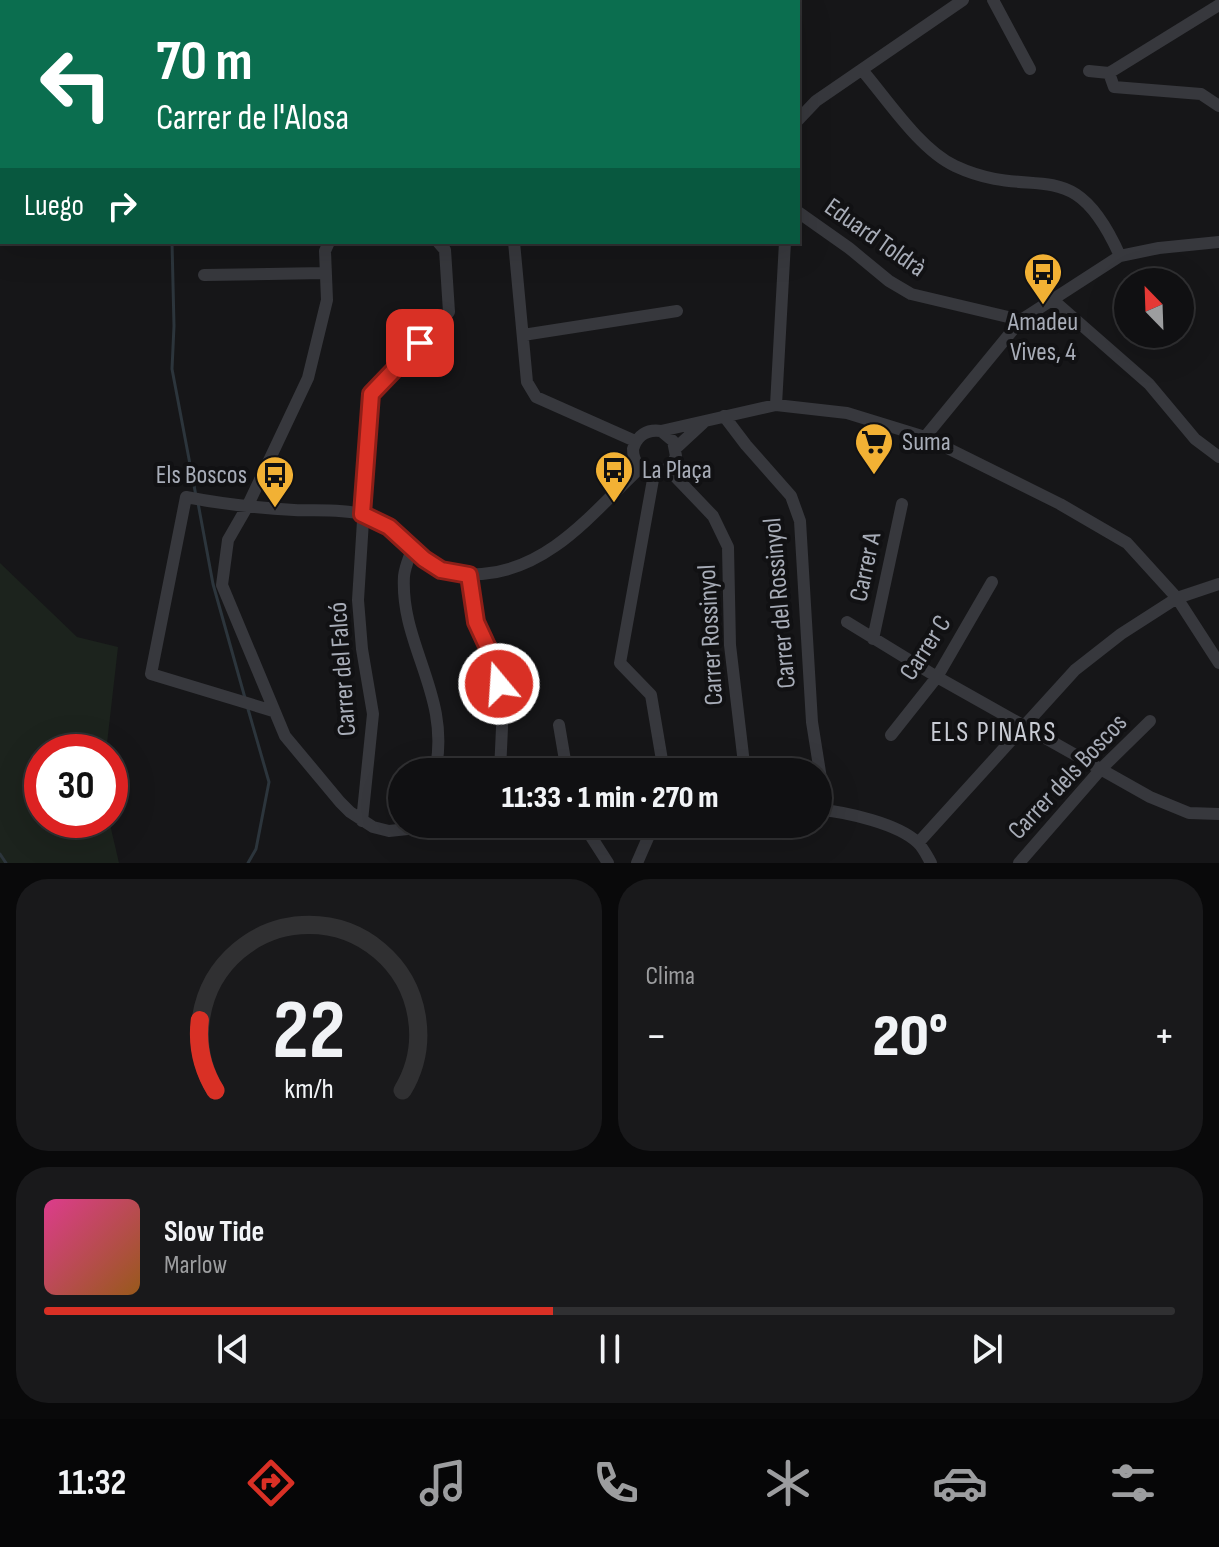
<!DOCTYPE html>
<html lang="es">
<meta charset="utf-8">
<style>
body{margin:0;font-family:"Sofia Sans Condensed",sans-serif;background:#19191b;color:#f1f3f6;height:100vh;display:flex;flex-direction:column;font-size:30px;white-space:nowrap}
*{box-sizing:border-box;margin:0}
p{font-size:26px;color:#9c9d9f}
.icon{flex:none;width:44px;height:44px;fill:none;stroke:currentColor;stroke-width:2;stroke-linecap:round;stroke-linejoin:round}
.map{position:relative;height:863px;overflow:hidden}
.sheet{display:flex;flex-direction:column;gap:16px;padding:16px;background:#09090a;flex:1}
.sheet>*{flex:none}
.hud{position:absolute;left:0px;top:0px;width:800px;height:244px;box-shadow:0 8px 32px #0002,0 0 0 2px #303032;background:#0b6e4f;color:#fff;overflow:hidden}
.needle{width:52px;rotate:337deg}
.controls{position:absolute;left:1114px;top:268px;display:grid;gap:16px}
.controls a{display:grid;place-items:center;width:80px;height:80px;border-radius:50%;background:#101012;box-shadow:0 8px 32px #0002,0 0 0 2px #303032;font-size:40px}
.speed{position:absolute;left:24px;top:734px;display:flex;gap:16px;font-size:40px;font-weight:700;text-align:center}
.speed>*{display:grid;place-content:center;width:104px;height:104px;border-radius:50%;background:#101012;box-shadow:0 8px 32px #0002,0 0 0 2px #303032;line-height:1}
.speed .limit{border:12px solid #d22;background:#fff;color:#111}
.pin{position:absolute;display:grid;place-items:center;width:68px;height:68px;color:#fff;margin:-34px;border-radius:16px;box-shadow:0 4px 12px #0006}
.me{position:absolute;width:88px;margin:-44px;rotate:342deg;stroke-linejoin:round;filter:drop-shadow(0 0 6px #0008)}
.turn{display:flex;align-items:center;gap:28px;height:168px;padding:0 24px;font-size:36px}
.turn .icon{width:104px;height:104px;stroke-width:2.5}
.turn b{display:block;font-size:56px;line-height:68px}
.then{display:flex;align-items:center;height:76px;padding:0 24px;background:#0003;gap:16px;font-size:30px}
.big{font-size:60px;font-weight:800;line-height:1.1}
.sheet .card{flex:1;display:flex;flex-direction:column;justify-content:center;gap:12px;min-width:0;padding:0 28px;border-radius:32px;background:#19191b}
.sheet .dial{align-items:center;gap:0}
.dial svg{height:208px;overflow:visible;fill:none;stroke:#303032;stroke-width:7;stroke-linecap:round;text-anchor:middle}
.dial text{fill:#f1f3f6;stroke:none}
.song{display:flex;align-items:center;gap:24px}
.cover{width:96px;height:96px;border-radius:12px;background:linear-gradient(135deg,hsl(330 70% 55%),hsl(30 70% 35%))}
.played{height:8px;border-radius:4px;background:linear-gradient(90deg,#d93025 45%,#303032 45%)}
.keys{display:flex;justify-content:space-around;direction:ltr}
.heat{display:flex;justify-content:space-between;align-items:center;font-size:44px;direction:ltr}
.sheet .tiles{flex:1;display:grid;gap:16px;grid-template-columns:1fr 1fr}
.card:last-child{grid-column:span 2}
.trip{position:absolute;left:388px;top:758px;width:444px;height:80px;border-radius:40px;background:#101012;box-shadow:0 8px 32px #0002,0 0 0 2px #303032;font-weight:800;line-height:80px;text-align:center}
.tabs{display:flex;height:128px;justify-content:space-around;align-items:center;background:#060607;color:#9c9d9f}
.tabs .icon{width:56px;height:56px}
.tabs .on{color:#d93025}
.tabs b{font-size:36px;color:#f1f3f6}
.map>svg:first-child{display:block}
</style>
<div class="map">
<svg width="1219" height="863" viewBox="0 0 1219 863">
<rect width="100%" height="100%" fill="#161618"/>
<path fill="#1c231d" d="M 0,0 L 133,2 L 2,2 L 0,218 Z
M 532,0 L 715,0 L 713,2 Z
M 0,563 L 77,637 L 118,647 L 106,752 L 42,752 L 42,820 L 109,820 L 119,863 L 0,863 Z"/>
<g fill="none" stroke-linecap="round" stroke-linejoin="round">
<path stroke="#2c353c" stroke-width="3" d="M 91,0 L 94,2
M 172,242 L 174,326 L 172,369 L 196,496
M 198,503 L 213,584 L 245,698
M 0,854 L 6,863
M 248,863 L 256,849 L 269,782 L 248,709"/>
<path stroke="#37383d" stroke-width="12" d="M 200,0 L 202,2
M 304,0 L 305,2
M 426,0 L 427,2
M 993,0 L 1030,69
M 862,70 C 887,99 920,150 955,166 C 1036,204 1072,148 1120,256
M 1089,71 L 1109,73 L 1114,87 L 1201,94 L 1219,106
M 1109,73 L 1219,5
M 798,120 L 816,101 L 963,0
M 798,212 L 849,248 L 889,281 L 911,294 L 1021,320
M 329,242 L 325,251 L 327,300 L 308,378 L 247,507 L 228,540 L 222,585 L 285,736 L 340,802 L 350,812 L 373,827 L 389,831 L 417,828 L 427,824
M 514,242 L 527,382 L 536,397 L 635,441
M 204,275 L 325,273
M 1053,300 L 1149,384 L 1195,439 L 1219,457
M 523,335 L 677,311
M 776,405 L 785,242
M 724,416 L 746,445 L 791,496 L 800,521 L 812,722 L 826,810
M 661,431 L 673,441 L 676,456 C 666,482 633,476 633,449 C 637,435 647,429 661,431 L 776,405 L 847,413 L 925,437 L 1060,504 L 1127,543 L 1177,598 L 1219,663
M 925,437 L 1021,320 L 1120,256 L 1159,248 L 1219,242
M 676,448 L 703,423
M 668,469 L 713,516 L 728,547 L 730,645 L 745,772
M 654,474 L 620,663 L 651,695 L 664,772
M 413,546 C 410,556 405,566 404,576 C 400,646 452,696 435,772
M 469,575 L 476,622 L 495,663 L 503,705 L 500,772
M 847,622 L 937,677 L 1150,797 L 1189,813 L 1219,814
M 873,639 L 902,504
M 273,711 L 151,674 L 186,497 C 222,504 258,508 294,510 C 316,511 341,509 361,514 C 398,522 412,557 440,569 C 453,574 469,575 482,574 C 550,569 593,512 640,468
M 559,725 L 567,772
M 891,735 L 937,677 L 992,582
M 821,810 C 847,812 898,824 917,842 C 923,847 927,856 931,863
M 362,821 L 373,714 L 362,649 L 358,600 L 371,394 L 449,312 L 445,250 L 438,242
M 583,824 L 608,863
M 919,842 L 1075,670 L 1121,634 L 1177,598 L 1219,584
M 637,863 L 654,824
M 1019,863 L 1101,769 L 1150,721"/>
</g>
<g fill="none" stroke-linecap="round" stroke-linejoin="round">
<defs>
<path id="route" d="M 420,343 L 371,394 L 362,514 L 389,527 L 424,559 L 441,570 L 469,575 L 476,622 L 495,663 L 499,684"/>
</defs>
<use href="#route" stroke="#8d1f18" stroke-width="20"/>
<use href="#route" stroke="#d93025" stroke-width="14"/>
</g>
<defs>
<symbol id="bus-pin" viewBox="-11 -11 22 30"><path d="M0 17L-7.5 6A9.5 9.5 0 1 1 7.5 6Z" fill="#f2b134" stroke="#111113"/><path d="M-5-6H5V4H4V6H2V4H-2V6H-4V4H-5ZM-3.5-4V0h7V-4ZM-3.5 1.2v1.5H-2V1.2ZM2 1.2v1.5H3.5V1.2Z" fill="#111"/></symbol>
<symbol id="supermarket-pin" viewBox="-11 -11 22 30"><path d="M0 17L-7.5 6A9.5 9.5 0 1 1 7.5 6Z" fill="#f2b134" stroke="#111113"/><path d="M-6-5.5h2.5l.6 2H6L4.5 2H-2.5L-4.4-4H-6ZM-1.5 3.2a1.3 1.3 0 1 0 .1 0ZM3 3.2a1.3 1.3 0 1 0 .1 0Z" fill="#111"/></symbol>
</defs>
<g fill-rule="evenodd">
<use href="#bus-pin" x="1021" y="250" width="44" height="60"/>
<use href="#supermarket-pin" x="852" y="420" width="44" height="60"/>
<use href="#bus-pin" x="592" y="448" width="44" height="60"/>
<use href="#bus-pin" x="253" y="453" width="44" height="60"/>
</g>
<g text-anchor="middle" dominant-baseline="central" stroke-width="8" stroke-linejoin="round" paint-order="stroke">
<g font-size="26" fill="#a8adb8" stroke="#111113">
<text transform="translate(875 238) rotate(35)">Eduard Toldrà</text>
<text transform="translate(866 567) rotate(-78)">Carrer A</text>
<text transform="translate(780 603) rotate(-95)">Carrer del Rossinyol</text>
<text transform="translate(711 635) rotate(-93)">Carrer Rossinyol</text>
<text transform="translate(926 648) rotate(-57)">Carrer C</text>
<text transform="translate(343 669) rotate(-94)">Carrer del Falcó</text>
<text transform="translate(1068 777) rotate(-47)">Carrer dels Boscos</text>
</g>
<g font-size="26" fill="#a8adb8" stroke="#111113" text-anchor="start">
<text x="1043" y="322" text-anchor="middle">Amadeu<tspan x="1043" dy="30">Vives, 4</tspan></text>
<text x="902" y="442">Suma</text>
<text x="642" y="470">La Plaça</text>
<text x="247" y="475" text-anchor="end">Els Boscos</text>
</g>
<g font-size="28" letter-spacing="2" fill="#c9ccd4" stroke="#111113">
<text x="994" y="732">ELS PINARS</text>
</g>
</g>
</svg>
<div class="controls">
<a><svg class="needle" viewBox="-14 -14 28 28"><path d="M0-13l5 13h-10z" fill="#e53935"/><path d="M0 13l5-13h-10z" fill="#9c9d9f"/></svg></a>
</div>
<div class="speed"><div class="limit">30</div></div>
<div class="pin" style="left:420px;top:343px;background:#d93025"><svg class="icon" aria-label="arrive" viewBox="0 0 24 24"><path d="M6 21V4h12l-3 4 3 4H6"/></svg></div>
<svg class="me" style="left:499px;top:684px" viewBox="-20 -20 40 40"><circle r="17" fill="#d93025" stroke="#fff" stroke-width="3"/><path d="M0-11L8 9 0 5-8 9z" fill="#fff"/></svg>
<div class="trip">11:33 · 1 min · 270 m</div>
<div class="hud">
<div class="turn"><svg class="icon" aria-label="left" viewBox="0 0 24 24"><path d="M17 20v-9H6M10 6l-5 5 5 5"/></svg><div><b>70 m</b>Carrer de l'Alosa</div></div>
<div class="then">Luego<svg class="icon" aria-label="right" viewBox="0 0 24 24"><path d="M7 20v-9h11M14 6l5 5-5 5"/></svg></div>
</div>
</div>
<section class="sheet">
<div class="tiles">
<div class="card dial"><svg viewBox="0 0 100 80">
<path d="M14 69A42 42 0 1 1 86 69"/>
<path d="M14 69A42 42 0 0 1 8 42" stroke="#d93025"/>
<text x="50" y="56" font-size="32" font-weight="700">22</text>
<text x="50" y="72" font-size="11">km/h</text>
</svg></div>
<div class="card"><p>Clima</p>
<div class="heat"><a>−</a><b class="big">20°</b><a>+</a></div>
</div>
<div class="card">
<div class="song"><i class="cover"></i><div><b>Slow Tide</b><p>Marlow</p></div></div>
<div class="played"></div>
<div class="keys"><svg class="icon" aria-label="previous" viewBox="0 0 24 24"><path d="M18 5L8 12l10 7zM5 5v14"/></svg><svg class="icon" aria-label="pause" viewBox="0 0 24 24"><path d="M8 5v14M16 5v14"/></svg><svg class="icon" aria-label="next" viewBox="0 0 24 24"><path d="M6 5l10 7-10 7zM19 5v14"/></svg></div>
</div>
</div>
</section>
<nav class="tabs">
<b>11:32</b>
<svg class="icon on" aria-label="directions" viewBox="0 0 24 24"><path d="M12 3l9 9-9 9-9-9zM9 14v-3h6M13 9l2 2-2 2"/></svg>
<svg class="icon" aria-label="music" viewBox="0 0 24 24"><path d="M9 18V5l10-2v13"/><circle cx="6" cy="18" r="3"/><circle cx="16" cy="16" r="3"/></svg>
<svg class="icon" aria-label="phone" viewBox="0 0 24 24"><path d="M5 4h4l2 5-3 2q2 4 5 5l2-3 5 2v4C11 20 4 13 5 4z"/></svg>
<svg class="icon" aria-label="climate" viewBox="0 0 24 24"><path d="M12 3v18M4 7l16 10M4 17L20 7"/></svg>
<svg class="icon" aria-label="car" viewBox="0 0 24 24"><path d="M5 17H2v-5l4-1 3-4h7l3 4 3 1v5h-3M9 17h6M6 11h13"/><circle cx="7" cy="17" r="2"/><circle cx="17" cy="17" r="2"/></svg>
<svg class="icon" aria-label="filters" viewBox="0 0 24 24"><path d="M4 7h16M4 17h16"/><circle cx="9" cy="7" r="2"/><circle cx="15" cy="17" r="2"/></svg>
</nav>
